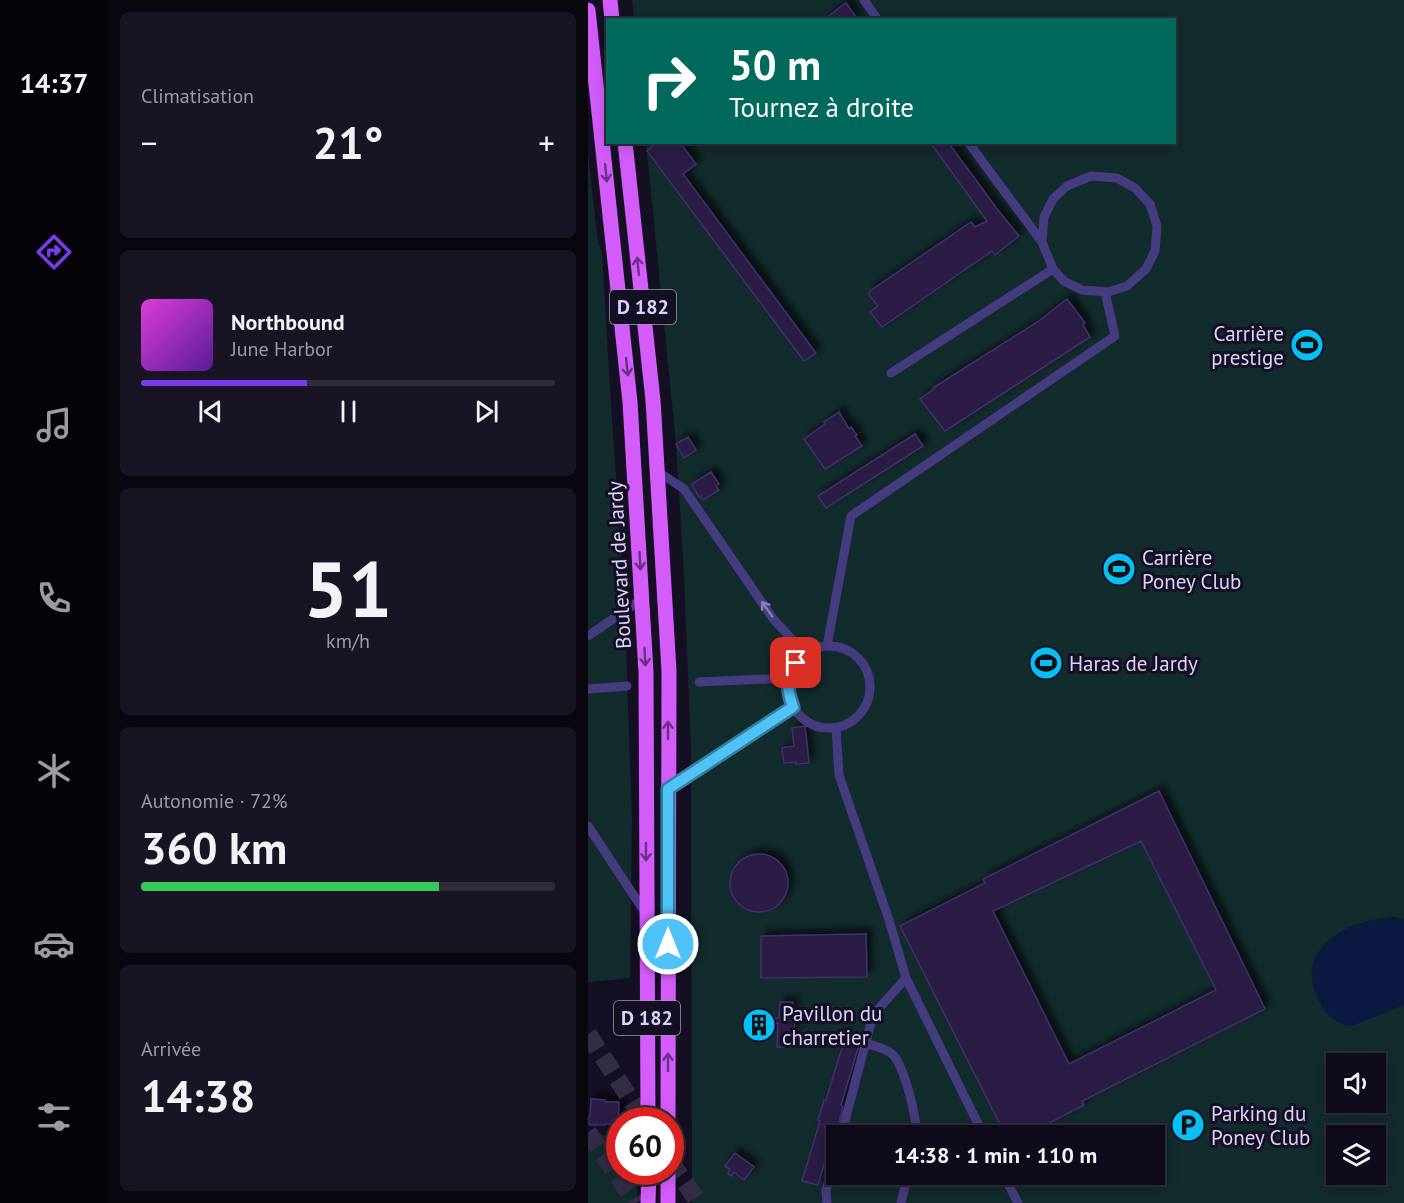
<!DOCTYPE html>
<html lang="fr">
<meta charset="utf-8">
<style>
body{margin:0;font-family:"PT Sans",sans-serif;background:#191423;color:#f1f3f6;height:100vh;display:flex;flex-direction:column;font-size:22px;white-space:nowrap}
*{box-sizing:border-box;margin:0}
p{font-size:20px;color:#9c9ba2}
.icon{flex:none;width:33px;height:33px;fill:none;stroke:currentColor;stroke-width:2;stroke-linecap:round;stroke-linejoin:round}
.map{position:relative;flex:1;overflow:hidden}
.details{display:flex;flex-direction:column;gap:12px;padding:12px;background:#09060e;width:480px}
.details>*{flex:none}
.hud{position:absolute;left:18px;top:18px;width:570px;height:126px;border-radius:0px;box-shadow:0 3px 15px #0003,0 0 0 2px #302b39;background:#00695c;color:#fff;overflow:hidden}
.fabs{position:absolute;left:738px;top:1053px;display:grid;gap:12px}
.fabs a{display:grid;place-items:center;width:60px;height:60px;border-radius:0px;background:#100b1a;box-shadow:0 3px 15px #0003,0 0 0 2px #302b39;font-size:30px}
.speed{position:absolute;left:18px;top:1107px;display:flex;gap:12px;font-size:30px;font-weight:700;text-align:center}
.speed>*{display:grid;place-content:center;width:78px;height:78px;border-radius:50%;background:#100b1a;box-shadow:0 3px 15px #0003,0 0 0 2px #302b39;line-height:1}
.speed .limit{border:9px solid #d22;background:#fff;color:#111}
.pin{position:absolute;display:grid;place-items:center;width:51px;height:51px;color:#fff;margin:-26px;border-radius:12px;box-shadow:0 3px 9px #0006}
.me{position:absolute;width:66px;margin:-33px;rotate:0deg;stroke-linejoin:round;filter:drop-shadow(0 0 4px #0008)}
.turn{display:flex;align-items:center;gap:21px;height:126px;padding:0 24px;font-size:27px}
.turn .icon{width:78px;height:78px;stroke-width:2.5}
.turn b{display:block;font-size:42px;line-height:51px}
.big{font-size:45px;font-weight:600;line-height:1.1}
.details .card{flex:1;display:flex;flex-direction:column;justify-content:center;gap:9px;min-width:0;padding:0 21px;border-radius:9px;background:#191423}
.details .dial{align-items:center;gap:0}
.dial b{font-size:78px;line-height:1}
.song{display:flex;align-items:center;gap:18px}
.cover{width:72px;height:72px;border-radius:9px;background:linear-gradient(135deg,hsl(300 70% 55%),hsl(270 70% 35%))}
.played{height:6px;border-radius:3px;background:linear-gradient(90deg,#7c3aed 40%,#302b39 40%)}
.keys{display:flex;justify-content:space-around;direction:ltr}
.heat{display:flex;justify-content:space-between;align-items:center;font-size:33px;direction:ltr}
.charge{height:9px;border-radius:4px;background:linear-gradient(90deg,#34c759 72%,#302b39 0)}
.trip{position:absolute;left:238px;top:1125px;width:339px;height:60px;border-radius:0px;background:#100b1a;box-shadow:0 3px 15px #0003,0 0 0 2px #302b39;font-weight:600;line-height:60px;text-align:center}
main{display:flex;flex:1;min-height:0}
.tabs{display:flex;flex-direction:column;width:108px;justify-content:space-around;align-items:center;background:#06040a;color:#9c9ba2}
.tabs .icon{width:42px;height:42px}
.tabs .selected{color:#7c3aed}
.tabs b{font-size:27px;color:#f1f3f6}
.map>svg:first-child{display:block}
</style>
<main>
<nav class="tabs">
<b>14:37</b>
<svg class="icon selected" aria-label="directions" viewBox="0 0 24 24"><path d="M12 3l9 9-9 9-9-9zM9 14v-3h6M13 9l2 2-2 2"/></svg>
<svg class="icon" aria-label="music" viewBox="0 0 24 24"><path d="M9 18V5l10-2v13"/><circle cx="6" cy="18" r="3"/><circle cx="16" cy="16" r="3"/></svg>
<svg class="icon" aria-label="phone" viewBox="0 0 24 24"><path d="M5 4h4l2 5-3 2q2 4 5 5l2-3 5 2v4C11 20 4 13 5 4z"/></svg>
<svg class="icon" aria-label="climate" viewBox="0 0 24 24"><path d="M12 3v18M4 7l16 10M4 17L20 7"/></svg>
<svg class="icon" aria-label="car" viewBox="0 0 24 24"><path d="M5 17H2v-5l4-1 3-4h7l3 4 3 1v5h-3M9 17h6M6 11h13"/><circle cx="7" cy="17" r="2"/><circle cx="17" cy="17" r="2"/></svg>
<svg class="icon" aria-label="filters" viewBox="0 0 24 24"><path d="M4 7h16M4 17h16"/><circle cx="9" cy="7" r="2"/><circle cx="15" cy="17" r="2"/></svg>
</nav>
<section class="details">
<div class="card"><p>Climatisation</p>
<div class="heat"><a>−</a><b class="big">21°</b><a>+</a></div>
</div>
<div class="card">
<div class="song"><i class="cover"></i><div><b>Northbound</b><p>June Harbor</p></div></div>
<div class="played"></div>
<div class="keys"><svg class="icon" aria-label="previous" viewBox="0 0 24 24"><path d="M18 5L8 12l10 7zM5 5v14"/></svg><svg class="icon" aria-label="pause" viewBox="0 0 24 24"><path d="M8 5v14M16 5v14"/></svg><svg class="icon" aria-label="next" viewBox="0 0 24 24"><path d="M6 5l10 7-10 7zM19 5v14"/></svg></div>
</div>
<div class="card dial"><b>51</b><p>km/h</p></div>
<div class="card"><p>Autonomie · 72%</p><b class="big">360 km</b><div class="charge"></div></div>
<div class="card"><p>Arrivée</p><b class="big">14:38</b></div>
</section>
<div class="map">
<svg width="816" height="1203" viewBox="0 0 816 1203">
<defs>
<filter id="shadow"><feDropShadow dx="5.5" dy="-5.5" stdDeviation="3" flood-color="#0009"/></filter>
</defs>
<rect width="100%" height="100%" fill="#150f23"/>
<path fill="#122b2d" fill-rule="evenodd" d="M 44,0 L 816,0 L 816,1203 L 104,1203 L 103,749 L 96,576 L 88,444 L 58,143 L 586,142 L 586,20 L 46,20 ZM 748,1064 L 788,1064 L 788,1102 L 748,1102 ZM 249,1136 L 567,1136 L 567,1174 L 249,1174 ZM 748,1136 L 788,1136 L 788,1174 L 748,1174 Z
M 0,154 L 10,243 L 14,252 L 23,405 L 36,591 L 44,819 L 42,978 L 0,982 Z
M 0,1132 L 31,1138 L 32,1172 L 50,1172 L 49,1203 L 0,1203 Z"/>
<path fill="#0b1840" d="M 805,917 L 816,919 L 816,1005 L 764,1026 C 759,1025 754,1024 750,1022 C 732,1013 718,980 726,961 C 730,949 741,939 751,933 C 766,922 787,919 805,917 Z"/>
<path fill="#291b44" stroke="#432e6f" stroke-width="1.5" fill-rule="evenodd" filter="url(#shadow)" d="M 258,3 L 270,20 L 236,20 L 255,5 Z
M 70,142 L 95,142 L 93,144 L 108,164 L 95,174 L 228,353 L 216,361 L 59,151 Z
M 342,142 L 360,142 L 409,209 L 431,236 L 407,255 L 404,251 L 294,327 L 282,312 L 290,306 L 281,295 L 282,291 L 383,222 L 387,227 L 399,221 Z
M 479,299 L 497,323 L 495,325 L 502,337 L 357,431 L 332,399 L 346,389 L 345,388 L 451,321 Z
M 251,412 L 261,429 L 263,427 L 269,435 L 267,436 L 274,446 L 237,469 L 216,439 L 237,424 L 236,422 Z
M 327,434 L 335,446 L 238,508 L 230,496 Z
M 100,437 L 108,450 L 96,458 L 88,444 Z
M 123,472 L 131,484 L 128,486 L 131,490 L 115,500 L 113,496 L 111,497 L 104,484 Z
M 217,726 L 221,763 L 208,764 L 208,762 L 196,763 L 194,748 L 206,746 L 204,728 Z
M 571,791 L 677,1009 L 494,1101 L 496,1105 L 436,1136 L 418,1136 L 312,926 L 397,883 L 395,879 ZM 553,841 L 628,990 L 481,1064 L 405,911 Z
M142 883a29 29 0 1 1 58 0a29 29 0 1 1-58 0Z
M 278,934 L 279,977 L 173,978 L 173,936 Z
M 192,1002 L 205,1002 L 204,1019 L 207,1020 L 206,1030 L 203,1030 L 202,1047 L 189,1047 L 190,1023 L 187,1023 L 187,1018 L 191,1018 Z
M 174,1018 L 176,1032 L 169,1032 L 167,1019 Z
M 256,1041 L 271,1045 L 253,1105 L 255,1107 L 250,1126 L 247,1126 L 230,1185 L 214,1181 L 232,1121 L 230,1120 L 236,1100 L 238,1100 Z
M 3,1099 L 17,1100 L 17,1102 L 31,1102 L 30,1121 L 25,1120 L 24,1124 L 17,1124 L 17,1125 L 2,1125 L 2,1124 L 0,1124 L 0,1116 L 2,1116 Z
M 147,1153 L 166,1167 L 156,1180 L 146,1172 L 143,1176 L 140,1173 L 142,1169 L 137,1166 Z"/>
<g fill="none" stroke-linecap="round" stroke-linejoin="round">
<path stroke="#332c44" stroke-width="18" stroke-dasharray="18 9" stroke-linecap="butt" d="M 0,1034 L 56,1120
M 0,1132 L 48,1203
M 82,1161 L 111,1203"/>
<path stroke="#463b81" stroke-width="9" d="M 276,0 L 290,20
M 380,142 L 454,242 L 465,269 L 476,281 L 494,290 L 520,292 L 539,286 L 558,269 L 567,251 L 569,226 L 562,204 L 547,188 L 529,178 L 503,176 L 479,186 L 465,199 L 456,217 L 454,242
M 303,373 L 465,269
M 69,471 L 96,489 L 186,620 L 217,653
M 0,636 L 54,599
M200 687a41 41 0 1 1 82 0a41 41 0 1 1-82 0Z
M 239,646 L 263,516 L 527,336 L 517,292
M 111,682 L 201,678
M 0,689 L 39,686
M 248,728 L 251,775 L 301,920 L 318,978 L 396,1136
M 80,789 L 205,707
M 0,826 L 58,914
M 277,1043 C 286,1046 298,1048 304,1054 C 317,1066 328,1117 329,1136
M 253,1136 L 285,1015 L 318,978
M 415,1174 L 430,1203
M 239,1203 L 238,1191 L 249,1150
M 313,1203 L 320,1174"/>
<path stroke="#d35cfb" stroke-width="15" d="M 22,0 L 24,20
M 0,10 L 42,402 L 58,672 L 60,1120
M 37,142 L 65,400 L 81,671 L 80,1120
M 80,1172 L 80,1203
M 60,1203 L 61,1172"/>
</g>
<defs><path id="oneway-shaft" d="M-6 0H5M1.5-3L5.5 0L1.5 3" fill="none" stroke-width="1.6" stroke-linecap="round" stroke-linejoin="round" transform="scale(1.5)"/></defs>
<g stroke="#6a3284">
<use href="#oneway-shaft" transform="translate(18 173) rotate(84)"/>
<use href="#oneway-shaft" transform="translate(50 266) rotate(-96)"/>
<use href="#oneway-shaft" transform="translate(39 367) rotate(84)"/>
<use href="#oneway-shaft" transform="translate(52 561) rotate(87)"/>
<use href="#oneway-shaft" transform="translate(57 657) rotate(87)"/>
<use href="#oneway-shaft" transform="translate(80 730) rotate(-90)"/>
<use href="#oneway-shaft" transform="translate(58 852) rotate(90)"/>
<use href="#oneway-shaft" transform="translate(80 1062) rotate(-90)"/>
</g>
<use stroke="#8a7fb9" href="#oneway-shaft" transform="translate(179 609) rotate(-125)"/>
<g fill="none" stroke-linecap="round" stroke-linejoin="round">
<defs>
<path id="route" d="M 80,944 L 80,789 L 205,707 C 198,687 199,682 208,663"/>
</defs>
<use href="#route" stroke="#337fa1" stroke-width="15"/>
<use href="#route" stroke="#4fc3f7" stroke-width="10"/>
</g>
<defs>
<symbol id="stadium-disc" viewBox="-11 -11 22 22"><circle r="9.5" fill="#07bff5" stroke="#150f23"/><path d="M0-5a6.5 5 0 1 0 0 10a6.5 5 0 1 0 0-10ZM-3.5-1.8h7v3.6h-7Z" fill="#111"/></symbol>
<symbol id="building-disc" viewBox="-11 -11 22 22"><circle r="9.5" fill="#07bff5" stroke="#150f23"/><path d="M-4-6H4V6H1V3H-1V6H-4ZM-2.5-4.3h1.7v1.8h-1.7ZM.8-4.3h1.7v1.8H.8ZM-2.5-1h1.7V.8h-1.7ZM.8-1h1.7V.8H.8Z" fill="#111"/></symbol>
<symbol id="parking-disc" viewBox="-11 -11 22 22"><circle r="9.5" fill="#07bff5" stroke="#150f23"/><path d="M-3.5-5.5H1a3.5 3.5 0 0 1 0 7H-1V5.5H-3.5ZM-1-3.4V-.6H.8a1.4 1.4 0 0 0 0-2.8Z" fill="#111"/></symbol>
</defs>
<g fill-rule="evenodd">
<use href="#stadium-disc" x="700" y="326" width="38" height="38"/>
<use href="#stadium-disc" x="512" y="550" width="38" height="38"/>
<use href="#stadium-disc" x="439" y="644" width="38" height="38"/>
<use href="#building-disc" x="152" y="1006" width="38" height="38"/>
<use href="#parking-disc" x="581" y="1106" width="38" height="38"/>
</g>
<g text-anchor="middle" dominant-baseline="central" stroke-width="6" stroke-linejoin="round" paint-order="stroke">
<g fill="#150f23" stroke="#a198bc" stroke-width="1.5">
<rect x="22" y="290" width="66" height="34" rx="4.5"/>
<rect x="26" y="1001" width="66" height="34" rx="4.5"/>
</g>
<g font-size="20" font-weight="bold" fill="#ddd2fe">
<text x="55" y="307">D 182</text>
<text x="59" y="1018">D 182</text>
</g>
<g font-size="21" fill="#ddd2fe" stroke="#150f23" text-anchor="start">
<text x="696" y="333" text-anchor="end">Carrière<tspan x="696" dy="24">prestige</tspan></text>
<text x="554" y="557">Carrière<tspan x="554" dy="24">Poney Club</tspan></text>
<text x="481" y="663">Haras de Jardy</text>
<text x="194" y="1013">Pavillon du<tspan x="194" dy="24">charretier</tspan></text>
<text x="623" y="1113">Parking du<tspan x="623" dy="24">Poney Club</tspan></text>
</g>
<g font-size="21" fill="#ddd2fe" stroke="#150f23">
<text transform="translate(31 565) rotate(-93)">Boulevard de Jardy</text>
</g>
</g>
</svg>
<div class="fabs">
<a><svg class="icon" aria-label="sound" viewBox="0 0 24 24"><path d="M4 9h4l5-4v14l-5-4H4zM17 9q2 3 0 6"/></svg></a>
<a><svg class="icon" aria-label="layers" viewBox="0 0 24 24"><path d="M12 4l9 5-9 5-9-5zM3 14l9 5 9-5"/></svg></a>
</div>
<div class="speed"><div class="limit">60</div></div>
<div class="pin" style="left:208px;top:663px;background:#d93025"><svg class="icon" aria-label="arrive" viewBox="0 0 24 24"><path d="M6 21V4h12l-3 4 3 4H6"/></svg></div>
<svg class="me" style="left:80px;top:944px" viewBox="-20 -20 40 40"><circle r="17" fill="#4fc3f7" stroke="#fff" stroke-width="3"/><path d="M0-11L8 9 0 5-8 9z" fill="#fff"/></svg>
<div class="trip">14:38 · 1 min · 110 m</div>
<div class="hud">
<div class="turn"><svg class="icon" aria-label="right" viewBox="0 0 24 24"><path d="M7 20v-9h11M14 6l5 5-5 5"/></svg><div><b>50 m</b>Tournez à droite</div></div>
</div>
</div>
</main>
